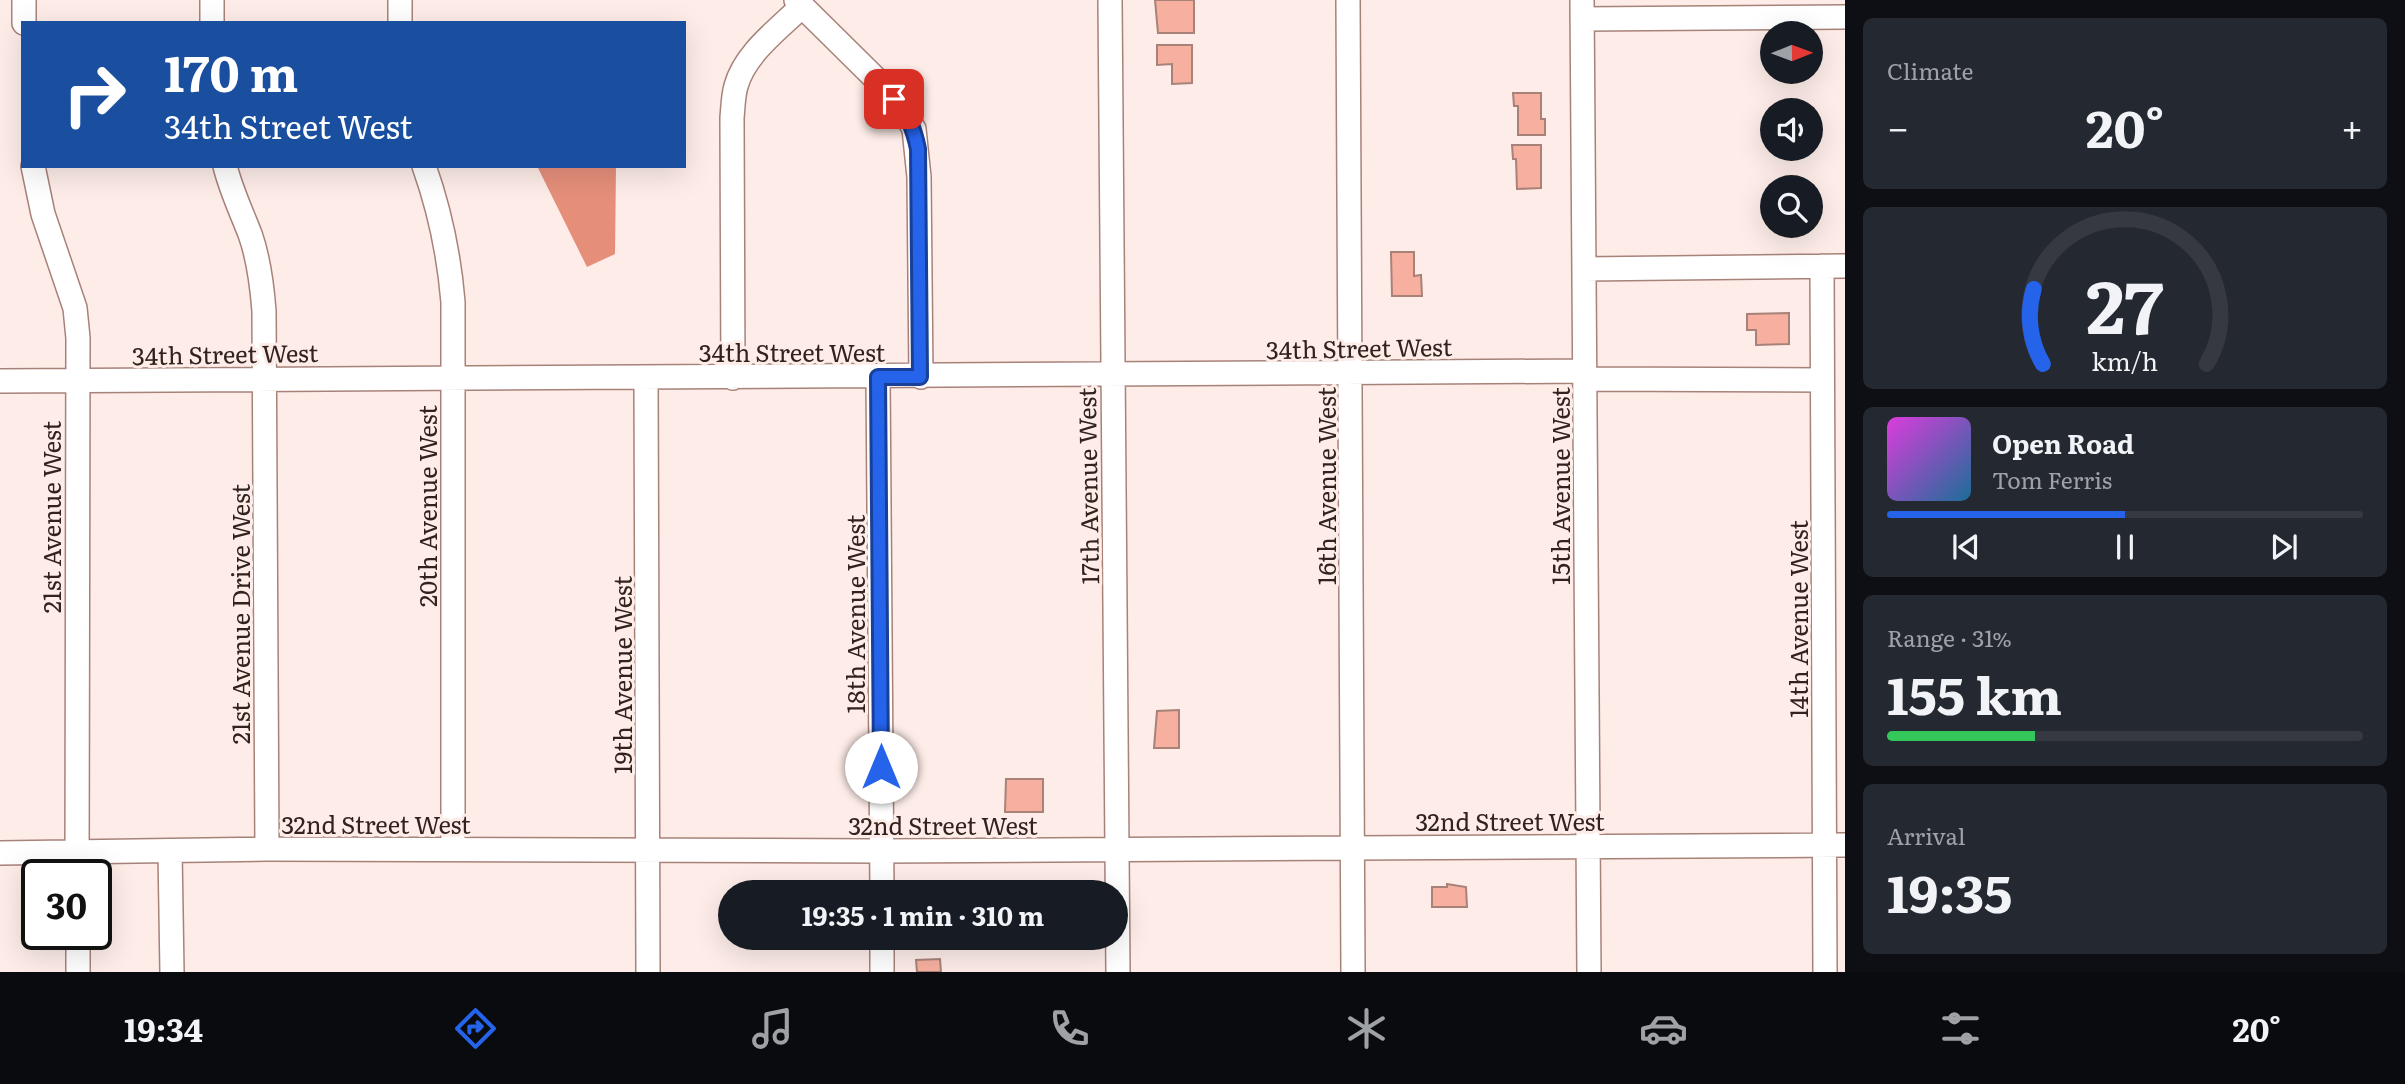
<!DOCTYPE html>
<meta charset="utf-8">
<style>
body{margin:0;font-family:Literata,serif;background:#242831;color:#f1f3f6;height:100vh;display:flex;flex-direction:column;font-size:26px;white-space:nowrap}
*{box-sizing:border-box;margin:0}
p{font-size:23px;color:#9ea1a6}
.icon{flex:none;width:38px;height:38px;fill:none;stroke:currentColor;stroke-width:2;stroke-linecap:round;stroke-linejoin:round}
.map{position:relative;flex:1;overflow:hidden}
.panel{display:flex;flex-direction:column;gap:18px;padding:18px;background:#0d0f14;width:560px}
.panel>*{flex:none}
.hud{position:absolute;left:21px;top:21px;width:665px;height:147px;border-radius:0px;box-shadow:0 7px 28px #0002;background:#1a4fa0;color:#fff;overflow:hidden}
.needle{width:46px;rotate:89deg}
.tools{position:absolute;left:1760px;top:21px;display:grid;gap:14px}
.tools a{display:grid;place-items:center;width:63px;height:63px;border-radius:50%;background:#171b24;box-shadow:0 7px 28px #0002;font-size:35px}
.speed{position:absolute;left:21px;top:859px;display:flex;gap:14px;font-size:35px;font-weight:700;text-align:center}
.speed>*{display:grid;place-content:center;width:91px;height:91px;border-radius:50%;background:#171b24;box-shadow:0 7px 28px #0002;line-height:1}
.speed .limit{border:4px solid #111;border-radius:10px;background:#fff;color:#111}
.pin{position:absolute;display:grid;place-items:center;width:60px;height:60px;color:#fff;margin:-30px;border-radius:14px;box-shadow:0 4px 10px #0006}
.me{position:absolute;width:77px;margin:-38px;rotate:0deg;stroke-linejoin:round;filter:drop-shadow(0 0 5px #0008)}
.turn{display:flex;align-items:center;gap:24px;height:147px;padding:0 28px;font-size:32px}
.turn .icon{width:91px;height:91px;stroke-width:2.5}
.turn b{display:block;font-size:49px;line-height:60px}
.big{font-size:52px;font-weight:700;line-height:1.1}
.panel .card{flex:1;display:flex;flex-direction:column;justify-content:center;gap:10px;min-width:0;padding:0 24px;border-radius:10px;background:#242831}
.panel .dial{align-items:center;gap:0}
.dial svg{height:182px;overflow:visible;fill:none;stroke:#363941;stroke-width:7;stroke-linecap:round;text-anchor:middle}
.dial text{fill:#f1f3f6;stroke:none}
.song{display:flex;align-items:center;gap:21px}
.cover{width:84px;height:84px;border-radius:10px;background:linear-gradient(135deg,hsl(300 70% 55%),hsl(200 70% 35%))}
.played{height:7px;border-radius:4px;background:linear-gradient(90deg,#2563eb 50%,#363941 50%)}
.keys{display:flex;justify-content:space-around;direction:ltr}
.heat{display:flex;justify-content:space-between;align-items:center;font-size:38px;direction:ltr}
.charge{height:10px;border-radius:5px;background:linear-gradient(90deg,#34c759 31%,#363941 0)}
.trip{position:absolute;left:718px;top:880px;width:410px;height:70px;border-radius:35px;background:#171b24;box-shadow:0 7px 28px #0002;font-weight:700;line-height:70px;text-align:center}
.tab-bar{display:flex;height:112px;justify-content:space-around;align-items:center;background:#090b0e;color:#9ea1a6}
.tab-bar .icon{width:49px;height:49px}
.tab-bar .selected{color:#2563eb}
.tab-bar b{font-size:32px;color:#f1f3f6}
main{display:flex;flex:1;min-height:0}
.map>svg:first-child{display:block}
</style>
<main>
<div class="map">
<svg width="1845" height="972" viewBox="0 0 1845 972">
<rect width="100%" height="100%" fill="#fdece8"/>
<path fill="#e58f7b" d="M 537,166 L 616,166 L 615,254 L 587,267 Z"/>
<path fill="#f7b09f" stroke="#a88279" stroke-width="2" d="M 1155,0 L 1194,0 L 1194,33 L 1158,33 Z
M 1157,45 L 1192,45 L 1192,83 L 1172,84 L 1172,64 L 1157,65 Z
M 1513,93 L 1541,93 L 1541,119 L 1545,119 L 1545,135 L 1518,135 L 1518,106 L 1514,106 Z
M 1512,145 L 1541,145 L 1541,188 L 1517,189 L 1516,159 L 1513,159 Z
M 1391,252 L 1414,252 L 1414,276 L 1421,275 L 1422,296 L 1392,296 Z
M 1789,313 L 1789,344 L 1756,345 L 1756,330 L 1747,330 L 1747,314 Z
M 1179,710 L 1179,748 L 1154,748 L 1157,711 Z
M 1006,779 L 1043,779 L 1043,812 L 1005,812 Z
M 1447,884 L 1466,887 L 1467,907 L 1432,907 L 1432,887 L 1447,887 Z
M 940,959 L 941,972 L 917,972 L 916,960 Z"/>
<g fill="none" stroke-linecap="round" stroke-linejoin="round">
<defs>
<path id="minor" d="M 24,0 L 24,23
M 400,0 L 400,23
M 796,0 L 885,88 L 903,109 L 914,129 L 919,177 L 921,377
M 1110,0 L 1118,972
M 1348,0 L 1353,972
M 1582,0 L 1589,972
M 1582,19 L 1845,17
M 212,23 L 212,0
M 33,166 L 43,214 L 75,308 L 78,338 L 77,875
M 225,166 C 231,190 241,211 250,234 C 259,259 262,285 264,311 L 267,849
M 424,166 C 440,211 449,254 453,302 L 453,849
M 1822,266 L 1825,972
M 1584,269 L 1845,266
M 878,377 L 882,892
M 646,378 L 648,972
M 733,378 L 732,118 C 733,108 733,96 736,86 C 745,53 779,29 802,6
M 1585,379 L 1822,380
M 0,381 L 1585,371
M 170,851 L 172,972
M 0,853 L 267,849 L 882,851 L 1845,845
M 78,934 L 78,972
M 882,938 L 882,972"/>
</defs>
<use href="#minor" stroke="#a78279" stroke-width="26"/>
<use href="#minor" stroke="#fff" stroke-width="23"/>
</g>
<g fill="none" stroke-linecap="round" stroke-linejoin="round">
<defs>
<path id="route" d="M 881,767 L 878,377 L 920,377 L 918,149 C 914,129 908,114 894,99"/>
</defs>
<use href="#route" stroke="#184099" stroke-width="18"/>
<use href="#route" stroke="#2563eb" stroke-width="12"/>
</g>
<g text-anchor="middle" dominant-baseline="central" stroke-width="6" stroke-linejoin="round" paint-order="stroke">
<g font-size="24" fill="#31221e" stroke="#fdece8">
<text transform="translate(1359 347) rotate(-1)">34th Street West</text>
<text x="792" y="351">34th Street West</text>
<text transform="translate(225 353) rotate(-1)">34th Street West</text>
<text transform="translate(1087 486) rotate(-91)">17th Avenue West</text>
<text transform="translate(1325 486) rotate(-90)">16th Avenue West</text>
<text transform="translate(1559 486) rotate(-90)">15th Avenue West</text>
<text transform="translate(426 506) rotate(-90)">20th Avenue West</text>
<text transform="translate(50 517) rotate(-90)">21st Avenue West</text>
<text transform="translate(239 614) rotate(-90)">21st Avenue Drive West</text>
<text transform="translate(854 614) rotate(-90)">18th Avenue West</text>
<text transform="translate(1797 619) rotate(-90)">14th Avenue West</text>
<text transform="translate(621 675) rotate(-90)">19th Avenue West</text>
<text x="1510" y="820">32nd Street West</text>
<text x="376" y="823">32nd Street West</text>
<text x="943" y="824">32nd Street West</text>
</g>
</g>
</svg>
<div class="tools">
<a><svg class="needle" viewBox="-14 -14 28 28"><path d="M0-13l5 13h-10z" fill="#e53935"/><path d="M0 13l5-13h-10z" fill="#9ea1a6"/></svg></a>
<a><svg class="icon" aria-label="sound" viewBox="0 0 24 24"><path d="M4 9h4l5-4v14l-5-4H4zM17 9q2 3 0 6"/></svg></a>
<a><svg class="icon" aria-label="search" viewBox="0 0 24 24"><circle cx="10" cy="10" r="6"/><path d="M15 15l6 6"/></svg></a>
</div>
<div class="speed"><div class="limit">30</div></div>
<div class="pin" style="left:894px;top:99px;background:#d93025"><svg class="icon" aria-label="arrive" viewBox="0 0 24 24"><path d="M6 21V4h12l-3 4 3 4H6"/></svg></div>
<svg class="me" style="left:881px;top:767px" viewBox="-20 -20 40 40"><circle r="19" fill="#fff"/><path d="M0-13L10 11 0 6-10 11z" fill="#2563eb"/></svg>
<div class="trip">19:35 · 1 min · 310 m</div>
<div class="hud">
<div class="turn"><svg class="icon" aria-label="right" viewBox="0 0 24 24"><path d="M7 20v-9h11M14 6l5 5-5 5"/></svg><div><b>170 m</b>34th Street West</div></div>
</div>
</div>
<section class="panel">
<div class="card"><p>Climate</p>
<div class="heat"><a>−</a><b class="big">20°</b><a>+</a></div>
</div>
<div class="card dial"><svg viewBox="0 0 100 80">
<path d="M14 69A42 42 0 1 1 86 69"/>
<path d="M14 69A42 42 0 0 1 10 36" stroke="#2563eb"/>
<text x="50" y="56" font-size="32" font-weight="700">27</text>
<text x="50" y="72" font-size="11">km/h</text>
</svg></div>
<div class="card">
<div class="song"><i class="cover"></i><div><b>Open Road</b><p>Tom Ferris</p></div></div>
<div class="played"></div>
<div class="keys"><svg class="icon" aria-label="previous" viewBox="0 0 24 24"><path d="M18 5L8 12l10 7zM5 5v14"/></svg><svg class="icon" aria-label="pause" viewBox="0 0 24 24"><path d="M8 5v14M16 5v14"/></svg><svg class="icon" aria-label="next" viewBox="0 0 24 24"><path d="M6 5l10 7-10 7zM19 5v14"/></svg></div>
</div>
<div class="card"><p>Range · 31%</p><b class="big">155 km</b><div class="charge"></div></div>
<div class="card"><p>Arrival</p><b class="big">19:35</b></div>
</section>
</main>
<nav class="tab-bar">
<b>19:34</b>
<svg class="icon selected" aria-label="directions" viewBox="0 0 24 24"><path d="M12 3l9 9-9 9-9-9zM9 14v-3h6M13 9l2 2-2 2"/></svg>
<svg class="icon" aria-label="music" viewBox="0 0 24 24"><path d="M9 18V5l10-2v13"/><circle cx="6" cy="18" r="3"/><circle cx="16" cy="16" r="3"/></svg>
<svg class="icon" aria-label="phone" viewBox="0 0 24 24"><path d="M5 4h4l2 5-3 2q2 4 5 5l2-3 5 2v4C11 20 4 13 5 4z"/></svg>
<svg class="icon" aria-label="climate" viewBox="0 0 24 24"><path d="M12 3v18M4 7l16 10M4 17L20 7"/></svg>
<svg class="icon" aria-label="car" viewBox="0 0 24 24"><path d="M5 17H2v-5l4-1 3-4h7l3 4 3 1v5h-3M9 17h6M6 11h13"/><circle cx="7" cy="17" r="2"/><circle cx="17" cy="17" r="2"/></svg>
<svg class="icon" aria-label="filters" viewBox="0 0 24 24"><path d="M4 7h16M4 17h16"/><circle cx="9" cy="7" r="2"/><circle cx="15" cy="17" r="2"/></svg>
<b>20°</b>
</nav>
